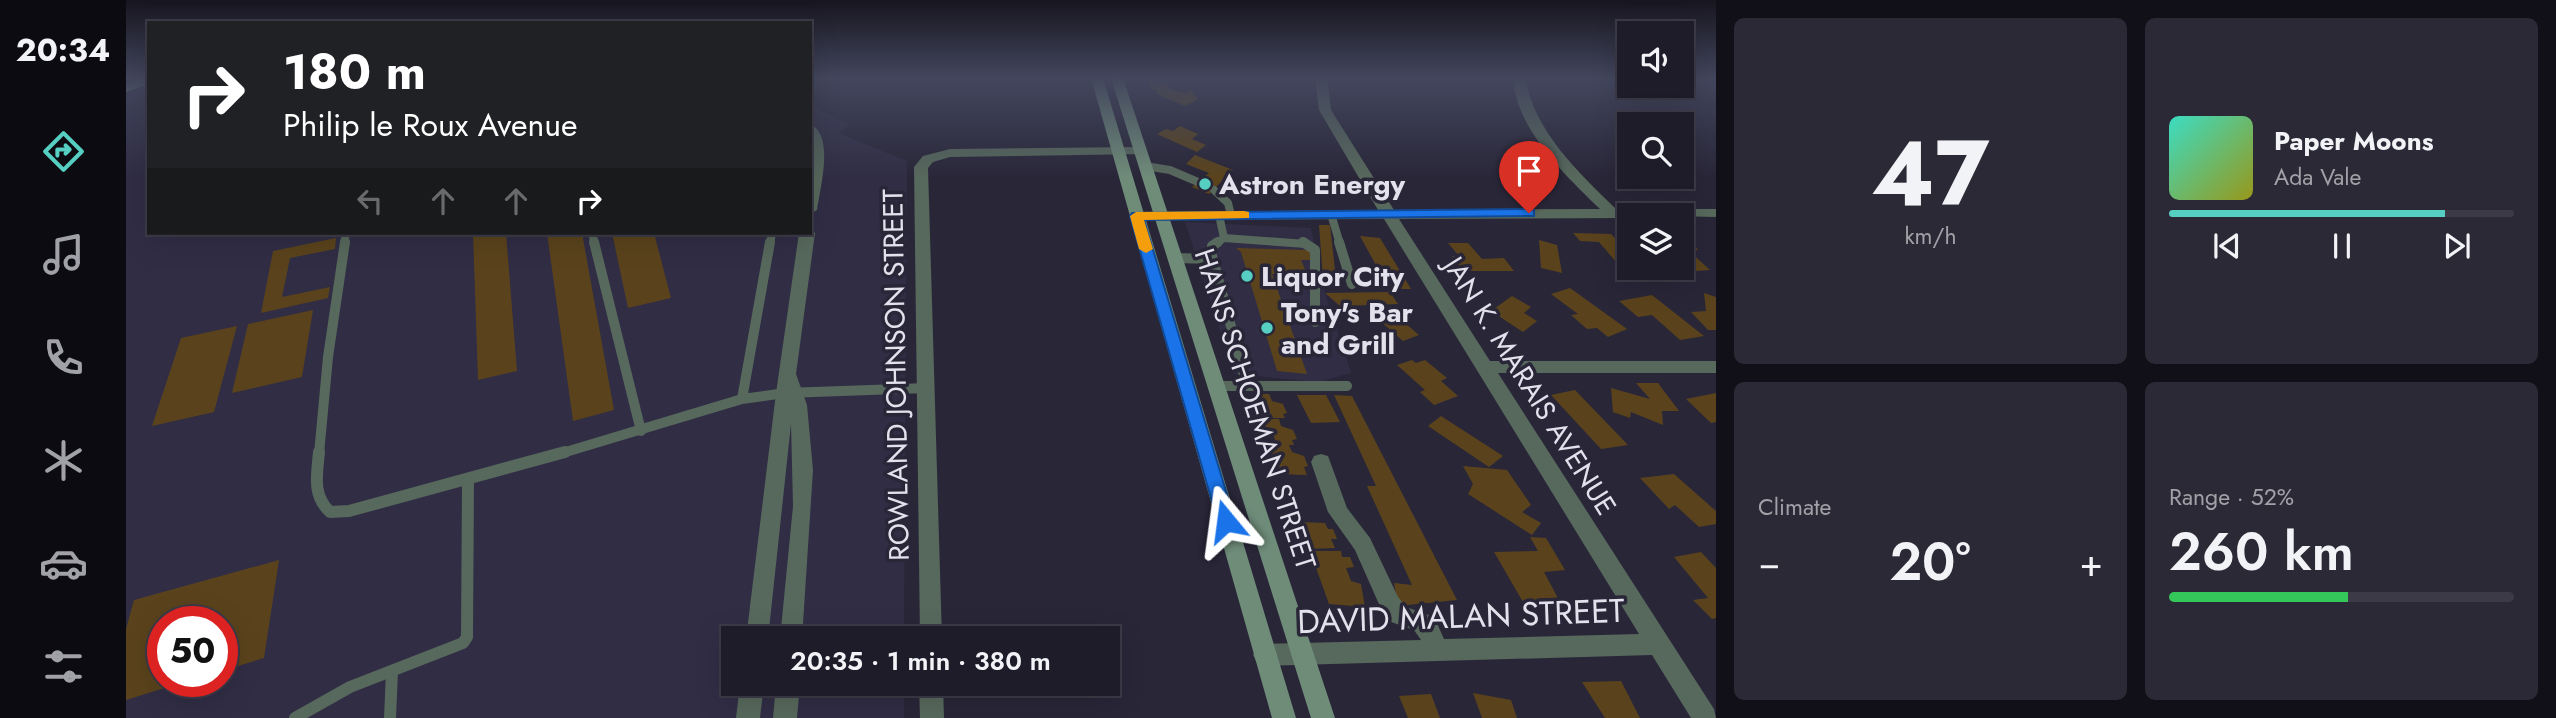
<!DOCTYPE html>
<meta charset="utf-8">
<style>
body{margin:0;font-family:Jost,sans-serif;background:#2c2936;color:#f1f3f6;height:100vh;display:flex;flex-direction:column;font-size:26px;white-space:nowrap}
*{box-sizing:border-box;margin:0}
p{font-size:23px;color:#a1a1a8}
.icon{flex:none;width:38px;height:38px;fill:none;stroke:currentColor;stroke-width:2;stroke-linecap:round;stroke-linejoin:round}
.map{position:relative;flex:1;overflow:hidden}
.side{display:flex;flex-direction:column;gap:18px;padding:18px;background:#110f17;width:840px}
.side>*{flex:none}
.hud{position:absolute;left:21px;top:21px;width:665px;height:214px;border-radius:0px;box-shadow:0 7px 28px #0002,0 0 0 2px #3c3a47;background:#202124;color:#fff;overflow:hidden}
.buttons{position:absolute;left:1491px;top:21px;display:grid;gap:14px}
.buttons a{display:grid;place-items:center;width:77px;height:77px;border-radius:0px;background:#1f1c2a;box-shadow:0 7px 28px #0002,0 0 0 2px #3c3a47;font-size:35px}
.speed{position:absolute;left:21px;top:606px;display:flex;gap:14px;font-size:35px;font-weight:700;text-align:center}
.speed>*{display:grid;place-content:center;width:91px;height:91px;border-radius:50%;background:#1f1c2a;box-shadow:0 7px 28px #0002,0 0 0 2px #3c3a47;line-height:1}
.speed .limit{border:10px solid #d22;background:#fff;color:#111}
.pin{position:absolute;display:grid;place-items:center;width:60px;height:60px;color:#fff;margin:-72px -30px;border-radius:50% 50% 50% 0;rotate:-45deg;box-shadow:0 0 7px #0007}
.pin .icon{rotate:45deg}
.me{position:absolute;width:77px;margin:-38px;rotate:344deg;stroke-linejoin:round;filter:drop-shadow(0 0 5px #0008)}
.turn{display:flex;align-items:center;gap:24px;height:147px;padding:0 21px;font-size:32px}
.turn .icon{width:91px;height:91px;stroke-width:2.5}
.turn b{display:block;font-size:49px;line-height:60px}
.lanes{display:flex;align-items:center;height:66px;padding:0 21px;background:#0003;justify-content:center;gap:35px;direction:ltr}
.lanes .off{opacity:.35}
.big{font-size:52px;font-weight:600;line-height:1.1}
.side .tile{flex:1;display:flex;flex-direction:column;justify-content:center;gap:10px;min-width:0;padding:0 24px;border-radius:10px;background:#2c2936}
.side .dial{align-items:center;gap:0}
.dial b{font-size:91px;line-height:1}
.song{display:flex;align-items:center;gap:21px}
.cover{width:84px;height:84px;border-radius:10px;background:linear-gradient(135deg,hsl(170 70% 55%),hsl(60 70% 35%))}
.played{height:7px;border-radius:4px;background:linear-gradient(90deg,#56cec2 80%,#3c3a47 80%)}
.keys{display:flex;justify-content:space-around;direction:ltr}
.heat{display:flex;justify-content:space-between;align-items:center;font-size:38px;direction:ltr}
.charge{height:10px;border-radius:5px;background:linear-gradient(90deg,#34c759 52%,#3c3a47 0)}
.side .tiles{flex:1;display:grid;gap:18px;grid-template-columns:repeat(2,1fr)}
.trip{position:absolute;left:595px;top:626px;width:399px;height:70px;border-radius:0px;background:#1f1c2a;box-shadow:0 7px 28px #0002,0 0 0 2px #3c3a47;font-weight:600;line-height:70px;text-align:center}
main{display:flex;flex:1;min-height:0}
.menu{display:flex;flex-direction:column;width:126px;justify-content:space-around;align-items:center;background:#0c0b11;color:#a1a1a8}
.menu .icon{width:49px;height:49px}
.menu .on{color:#56cec2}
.menu b{font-size:32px;color:#f1f3f6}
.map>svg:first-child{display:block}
</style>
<main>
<nav class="menu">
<b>20:34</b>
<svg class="icon on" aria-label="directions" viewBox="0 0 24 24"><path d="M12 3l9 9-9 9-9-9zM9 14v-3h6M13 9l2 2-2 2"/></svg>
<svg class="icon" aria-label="music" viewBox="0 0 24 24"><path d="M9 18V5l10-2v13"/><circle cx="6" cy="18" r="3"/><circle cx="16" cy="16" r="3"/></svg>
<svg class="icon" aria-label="phone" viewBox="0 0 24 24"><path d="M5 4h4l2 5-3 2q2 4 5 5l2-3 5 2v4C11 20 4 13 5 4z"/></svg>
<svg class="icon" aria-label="climate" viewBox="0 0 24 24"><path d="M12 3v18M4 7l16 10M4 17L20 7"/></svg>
<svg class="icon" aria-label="car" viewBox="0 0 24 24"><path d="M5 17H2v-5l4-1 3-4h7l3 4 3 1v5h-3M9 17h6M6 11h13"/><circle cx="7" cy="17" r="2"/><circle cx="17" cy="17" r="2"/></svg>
<svg class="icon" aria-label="filters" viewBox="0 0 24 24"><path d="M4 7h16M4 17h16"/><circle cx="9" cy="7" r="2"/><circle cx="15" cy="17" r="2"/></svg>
</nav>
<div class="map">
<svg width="1590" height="718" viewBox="0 0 1590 718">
<rect width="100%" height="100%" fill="#292638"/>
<path fill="#302d45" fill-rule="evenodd" d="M 23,87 L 23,233 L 684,233 L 684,105 L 724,125 L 712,133 L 781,161 L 778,639 L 607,639 L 607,684 L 778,684 L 778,718 L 0,718 L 0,96 ZM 37,621 L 96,621 L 96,681 L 37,681 Z
M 1059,222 L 1185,228 L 1199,293 L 1225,373 L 1193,382 L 1108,374 Z"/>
<path fill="#5a431c" d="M 1023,80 L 1040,81 L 1045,89 L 1059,93 L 1065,90 L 1072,99 L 1059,106 L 1031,94 L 1030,90 L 1025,90 Z
M 1054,126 L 1072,134 L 1066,139 L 1080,145 L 1071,152 L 1031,134 L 1040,129 L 1047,131 Z
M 1069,155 L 1107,170 L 1083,194 L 1066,187 L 1083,173 L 1060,164 Z
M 1193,225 L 1204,225 L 1210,279 L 1197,278 Z
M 347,233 L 380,233 L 391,371 L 352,380 Z
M 421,233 L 456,233 L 488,410 L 447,421 Z
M 486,233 L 528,233 L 545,298 L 502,308 Z
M 1447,233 L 1485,234 L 1503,253 L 1503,263 L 1491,263 L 1473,242 L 1454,241 Z
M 1234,236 L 1254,238 L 1285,289 L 1263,289 Z
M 210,238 L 209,249 L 164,258 L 156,297 L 204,287 L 202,298 L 135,313 L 147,251 Z
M 1413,240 L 1431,245 L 1436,273 L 1415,268 Z
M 1322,243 L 1342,243 L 1356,259 L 1378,258 L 1388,271 L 1337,271 L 1326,256 L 1333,256 Z
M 1556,243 L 1568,244 L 1572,250 L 1562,250 L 1584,270 L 1570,271 L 1556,262 Z
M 1110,248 L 1183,250 L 1187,260 L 1175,260 L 1181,274 L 1146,274 L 1181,374 L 1151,371 L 1115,252 Z
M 1444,288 L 1501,329 L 1482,337 L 1471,328 L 1461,329 L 1445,315 L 1452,314 L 1425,294 Z
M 1264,292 L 1272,304 L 1214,306 L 1199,293 Z
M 1578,293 L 1590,297 L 1590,330 L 1582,330 L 1565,312 L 1580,311 Z
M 1526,295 L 1578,336 L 1554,340 L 1526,315 L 1512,317 L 1493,301 Z
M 1386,296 L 1405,307 L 1398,313 L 1411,321 L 1397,332 L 1365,311 Z
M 187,310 L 176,377 L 106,393 L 122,324 Z
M 1265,311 L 1293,335 L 1277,341 L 1251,318 Z
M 111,326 L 88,412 L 26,426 L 55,338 Z
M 1286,360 L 1290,363 L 1299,360 L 1321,378 L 1315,381 L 1332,396 L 1308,405 L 1294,392 L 1299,390 L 1271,365 Z
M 1510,383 L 1532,383 L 1553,411 L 1536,411 L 1537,425 L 1505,412 L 1504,418 L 1487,412 L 1485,388 L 1524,399 Z
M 1449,390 L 1502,445 L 1475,449 L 1425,395 Z
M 1590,393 L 1590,422 L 1585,423 L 1560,399 Z
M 1128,394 L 1143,394 L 1146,401 L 1157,404 L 1161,413 L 1157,414 L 1159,418 L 1142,418 L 1138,408 L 1129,408 L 1125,397 L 1128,397 Z
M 1171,395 L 1200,395 L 1214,422 L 1185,423 Z
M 1208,395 L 1226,396 L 1331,600 L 1272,606 L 1268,583 L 1286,585 L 1241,486 L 1250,486 Z
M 1315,416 L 1377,456 L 1363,467 L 1302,426 Z
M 1136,419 L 1153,419 L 1155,426 L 1167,430 L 1171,439 L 1166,440 L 1168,445 L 1163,445 L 1166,452 L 1178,456 L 1182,466 L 1178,467 L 1181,475 L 1154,474 L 1144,449 L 1151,445 L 1147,434 L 1138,434 L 1133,423 L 1137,422 Z
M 1337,466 L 1381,470 L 1405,505 L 1396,512 L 1415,523 L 1406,535 L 1342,494 L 1347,484 Z
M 1548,474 L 1590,511 L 1590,524 L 1573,527 L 1549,505 L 1543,509 L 1514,478 Z
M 1172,522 L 1199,523 L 1202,529 L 1207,529 L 1211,539 L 1205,539 L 1209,548 L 1181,549 Z
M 1404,537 L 1420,538 L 1439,570 L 1418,572 L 1434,602 L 1397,602 L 1368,552 L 1412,551 Z
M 1184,551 L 1215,551 L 1216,557 L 1224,557 L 1228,567 L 1220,568 L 1225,581 L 1235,584 L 1239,607 L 1203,604 Z
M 1575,552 L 1590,568 L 1590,618 L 1586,619 L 1567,600 L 1582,598 L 1548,557 Z
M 153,560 L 138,658 L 96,671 L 96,621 L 37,621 L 37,681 L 61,681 L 0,700 L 0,629 L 8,600 Z
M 1495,681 L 1514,718 L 1479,718 L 1456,682 Z
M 1347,693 L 1385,700 L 1391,718 L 1356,718 Z
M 1305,694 L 1314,718 L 1282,718 L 1273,696 Z"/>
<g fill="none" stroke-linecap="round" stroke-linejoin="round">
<path stroke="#57685c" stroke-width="8" d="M 1019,166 L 1044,170 L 1072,182
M 1088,190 L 1102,203 L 1105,215
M 1205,214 L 1214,244
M 1093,215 L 1098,238 L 1180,244
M 466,233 L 469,244
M 218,244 L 220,233
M 644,244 L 646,233
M 1089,244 L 1098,238"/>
<path stroke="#57685c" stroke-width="10" d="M 468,242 L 515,431
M 1092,242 L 1086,246 L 1085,252 L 1121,386
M 1177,242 L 1189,250 L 1189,322
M 1213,242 L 1226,284
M 1049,258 L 1087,259
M 1090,386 L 1221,386
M 616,399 L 644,242
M 193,454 L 202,357 L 219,242
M 433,454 L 616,399 L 659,393 L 801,388"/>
<path stroke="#57685c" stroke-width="12" d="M 193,452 C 191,475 186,495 204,512 L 223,511 L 439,452
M 169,718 L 224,687 L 337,643 L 341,637 L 342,480
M 264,718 L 266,672"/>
<path fill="#57685c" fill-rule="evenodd" d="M 1189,78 L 1201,78 L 1205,110 L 1268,210 L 1474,209 C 1439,175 1390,129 1387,78 L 1399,78 C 1409,132 1452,172 1490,209 L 1590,209 L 1590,217 L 1503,215 L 1503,218 L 1273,219 L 1364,361 L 1590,361 L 1590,373 L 1372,373 L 1588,709 L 1590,718 L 1565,718 L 1526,655 L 1139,666 L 1131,663 L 1127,655 L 1131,647 L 1139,644 L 1295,640 L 1288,630 L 1265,622 L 1256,611 L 1229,550 L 1202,512 L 1185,462 L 1188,456 L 1195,454 L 1202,456 L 1221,508 L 1244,538 L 1272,597 L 1280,607 L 1303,615 L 1310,621 L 1318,639 L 1513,634 L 1258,219 L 1010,220 L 1003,216 L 1010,212 L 1252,210 L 1193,110 Z
M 684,124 C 709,135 694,188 691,210 L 684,214 Z
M 1014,147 L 1021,151 L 1019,154 L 824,157 L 807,162 L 802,168 L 816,639 L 794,639 L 788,167 L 797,156 L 824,149 Z
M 684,229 L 689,233 L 670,374 L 681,405 L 687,470 L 676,639 L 654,639 L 667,506 L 665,424 L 642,639 L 620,639 L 650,393 L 673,233 L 684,233 Z
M 614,684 L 638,684 L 634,718 L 610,718 Z
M 650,684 L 674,684 L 671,718 L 647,718 Z
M 793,684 L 817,684 L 818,718 L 794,718 Z"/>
<path fill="#6f8c79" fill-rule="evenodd" d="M 18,78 L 23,78 L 23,84 L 0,92 L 0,84 Z
M 965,78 L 977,78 L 1170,718 L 1146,718 Z
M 985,78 L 997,78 L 1209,718 L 1185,718 Z"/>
</g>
<linearGradient id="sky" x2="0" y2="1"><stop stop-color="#17151f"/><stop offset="0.44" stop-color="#43475e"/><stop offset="1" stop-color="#43475e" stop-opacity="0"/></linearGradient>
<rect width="1590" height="178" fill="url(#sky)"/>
<path fill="#1a73e8" stroke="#114b97" stroke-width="2" d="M 1403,209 L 1408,210 L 1408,216 L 1018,220 L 1109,521 L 1107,526 L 1093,526 L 1004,216 L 1006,213 Z"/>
<path fill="#f59e0b" d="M 1118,211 L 1123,212 L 1123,218 L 1018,220 L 1027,249 L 1020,253 L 1013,249 L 1004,216 L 1010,212 Z"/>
<g fill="#56cec2" stroke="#292638" stroke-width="2.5">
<circle cx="1079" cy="184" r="7"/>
<circle cx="1121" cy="276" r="7"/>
<circle cx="1141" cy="328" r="7"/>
</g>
<g text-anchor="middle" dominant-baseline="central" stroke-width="7" stroke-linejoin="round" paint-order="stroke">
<g font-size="28" font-weight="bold" fill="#e2e1ec" stroke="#292638" text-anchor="start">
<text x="1093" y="184">Astron Energy</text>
<text x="1135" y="276">Liquor City</text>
<text x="1155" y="312">Tony's Bar<tspan x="1155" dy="32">and Grill</tspan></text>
</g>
<g font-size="28" fill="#e2e1ec" stroke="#292638">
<text transform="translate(770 375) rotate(-91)">ROWLAND JOHNSON STREET</text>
<text transform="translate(1404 386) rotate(58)">JAN K. MARAIS AVENUE</text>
<text transform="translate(1129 409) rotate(72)">HANS SCHOEMAN STREET</text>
</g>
<g font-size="33" fill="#e2e1ec" stroke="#292638">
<text transform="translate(1335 616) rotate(-2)">DAVID MALAN STREET</text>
</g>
</g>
</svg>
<div class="buttons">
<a><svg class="icon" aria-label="sound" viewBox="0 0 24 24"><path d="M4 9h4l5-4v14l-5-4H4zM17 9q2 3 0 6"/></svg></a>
<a><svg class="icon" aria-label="search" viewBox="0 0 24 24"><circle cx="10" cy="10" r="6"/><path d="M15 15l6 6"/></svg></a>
<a><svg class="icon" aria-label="layers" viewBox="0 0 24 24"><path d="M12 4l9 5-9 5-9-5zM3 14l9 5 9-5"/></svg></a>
</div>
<div class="speed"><div class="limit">50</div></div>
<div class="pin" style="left:1403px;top:213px;background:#d93025"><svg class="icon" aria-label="arrive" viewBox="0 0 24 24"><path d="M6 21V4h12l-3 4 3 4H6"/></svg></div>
<svg class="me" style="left:1100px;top:521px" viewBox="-20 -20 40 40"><path d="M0-17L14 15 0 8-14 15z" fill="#1a73e8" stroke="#fff" stroke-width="4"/></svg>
<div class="trip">20:35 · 1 min · 380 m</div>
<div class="hud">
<div class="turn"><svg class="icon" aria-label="right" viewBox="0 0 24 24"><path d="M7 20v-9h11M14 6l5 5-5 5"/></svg><div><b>180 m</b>Philip le Roux Avenue</div></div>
<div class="lanes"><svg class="icon off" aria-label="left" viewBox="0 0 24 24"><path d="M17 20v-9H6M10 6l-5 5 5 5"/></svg><svg class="icon off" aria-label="ahead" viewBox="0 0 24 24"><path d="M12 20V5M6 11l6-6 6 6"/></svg><svg class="icon off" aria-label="ahead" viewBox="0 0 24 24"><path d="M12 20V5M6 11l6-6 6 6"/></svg><svg class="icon" aria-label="right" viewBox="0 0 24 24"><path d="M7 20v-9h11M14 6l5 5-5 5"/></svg></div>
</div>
</div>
<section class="side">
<div class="tiles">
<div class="tile dial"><b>47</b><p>km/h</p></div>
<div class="tile">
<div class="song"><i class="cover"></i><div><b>Paper Moons</b><p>Ada Vale</p></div></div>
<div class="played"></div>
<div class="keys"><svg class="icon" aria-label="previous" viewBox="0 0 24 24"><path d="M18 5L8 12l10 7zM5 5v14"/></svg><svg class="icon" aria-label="pause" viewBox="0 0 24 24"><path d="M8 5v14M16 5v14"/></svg><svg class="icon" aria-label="next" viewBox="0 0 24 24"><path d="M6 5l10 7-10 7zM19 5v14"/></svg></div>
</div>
<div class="tile"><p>Climate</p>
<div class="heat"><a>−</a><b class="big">20°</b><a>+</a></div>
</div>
<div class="tile"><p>Range · 52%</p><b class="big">260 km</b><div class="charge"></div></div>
</div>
</section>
</main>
